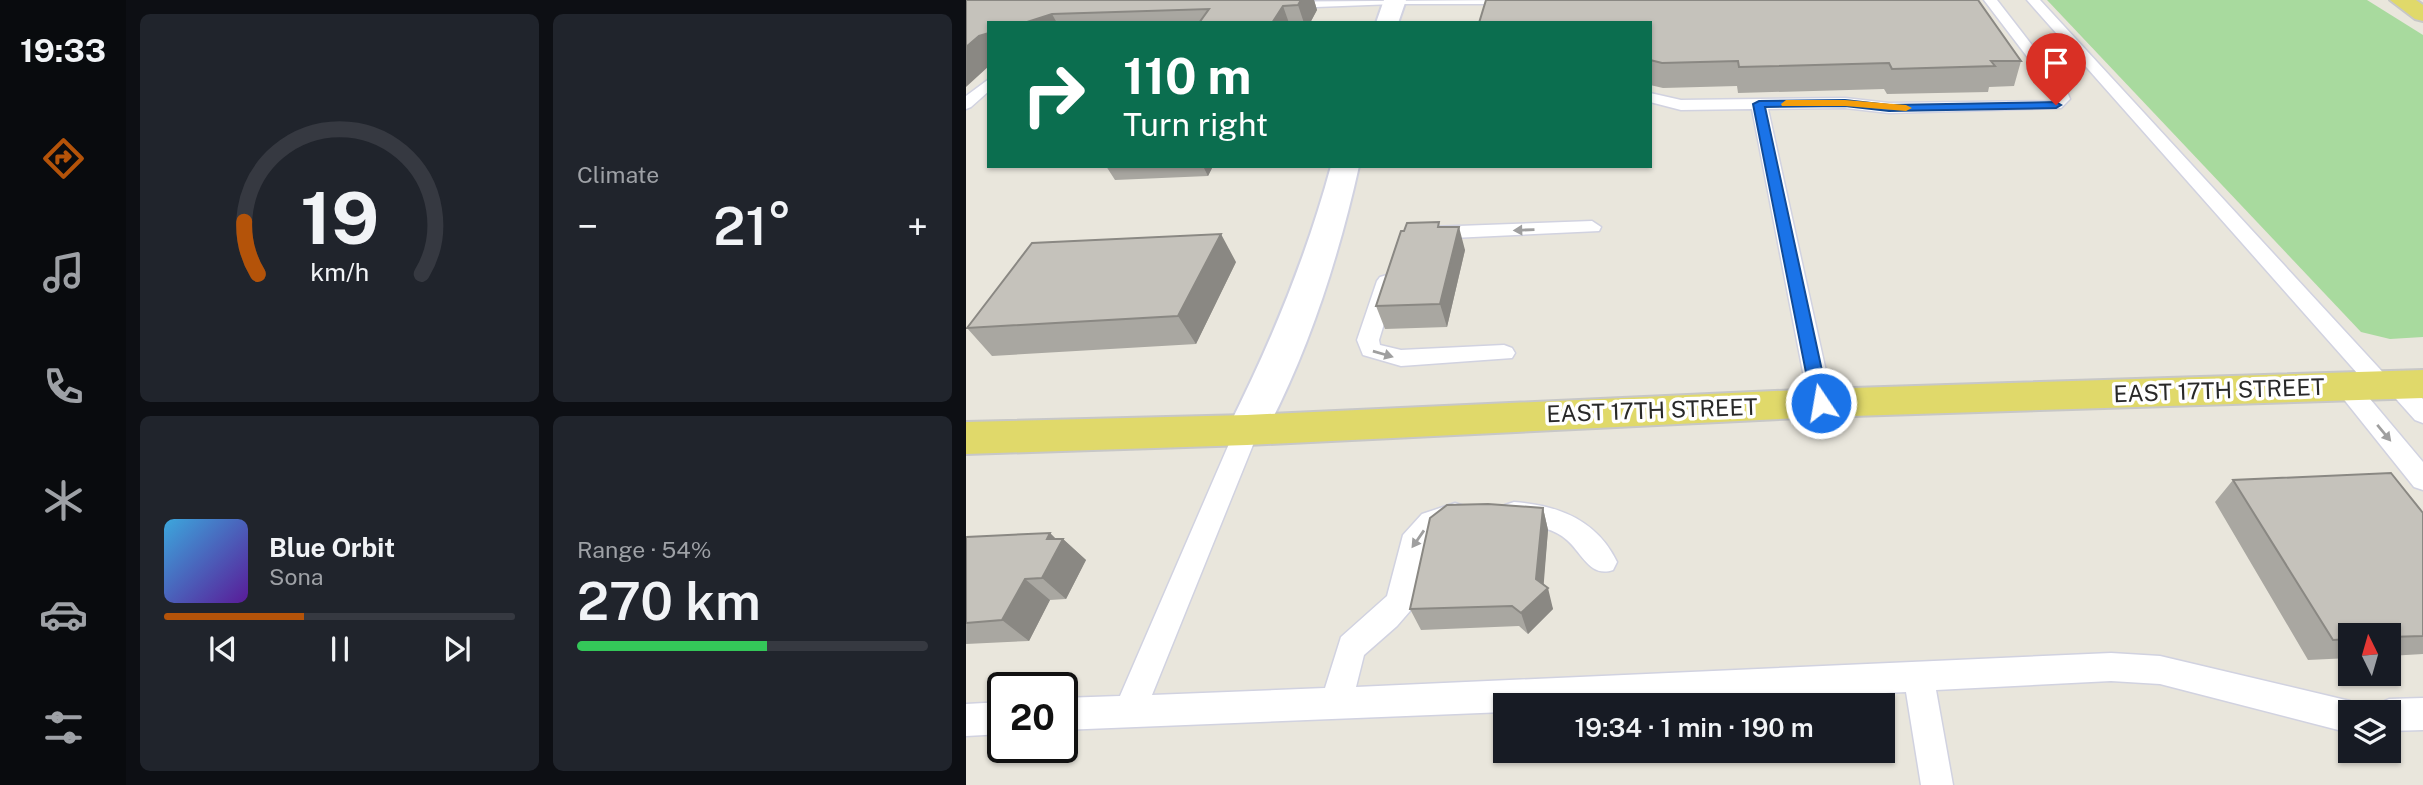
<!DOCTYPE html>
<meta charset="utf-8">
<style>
body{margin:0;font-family:"Public Sans",sans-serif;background:#20242c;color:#f1f3f6;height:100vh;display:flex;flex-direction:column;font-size:26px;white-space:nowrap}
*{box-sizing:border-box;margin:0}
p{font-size:23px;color:#9ea1a6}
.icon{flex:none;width:38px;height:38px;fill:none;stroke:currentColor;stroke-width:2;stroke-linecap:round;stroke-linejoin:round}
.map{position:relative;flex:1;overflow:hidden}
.details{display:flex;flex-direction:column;gap:14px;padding:14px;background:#0d0f14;width:840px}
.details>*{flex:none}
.guide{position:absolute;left:21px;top:21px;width:665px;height:147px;border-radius:0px;box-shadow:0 2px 5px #0004;background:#0b6e4f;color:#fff;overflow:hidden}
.needle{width:46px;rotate:355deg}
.controls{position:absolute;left:1372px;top:623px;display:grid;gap:14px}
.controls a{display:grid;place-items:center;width:63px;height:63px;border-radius:0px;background:#171b24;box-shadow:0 2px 5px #0004;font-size:35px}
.speed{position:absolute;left:21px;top:672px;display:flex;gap:14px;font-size:35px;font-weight:700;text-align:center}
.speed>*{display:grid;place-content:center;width:91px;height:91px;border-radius:50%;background:#171b24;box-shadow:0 2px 5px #0004;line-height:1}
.speed .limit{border:4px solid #111;border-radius:10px;background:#fff;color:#111}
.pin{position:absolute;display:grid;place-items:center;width:60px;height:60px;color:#fff;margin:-72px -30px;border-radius:50% 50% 50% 0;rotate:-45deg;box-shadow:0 0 7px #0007}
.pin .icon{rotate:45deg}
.me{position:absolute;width:77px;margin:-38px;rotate:348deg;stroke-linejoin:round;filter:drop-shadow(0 0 5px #0008)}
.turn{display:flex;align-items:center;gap:24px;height:147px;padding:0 21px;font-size:32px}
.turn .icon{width:91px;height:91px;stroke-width:2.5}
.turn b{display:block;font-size:49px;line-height:60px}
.big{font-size:52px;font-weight:600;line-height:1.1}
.details .widget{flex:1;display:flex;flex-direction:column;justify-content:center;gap:10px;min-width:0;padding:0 24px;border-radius:10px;background:#20242c}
.details .dial{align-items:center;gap:0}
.dial svg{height:182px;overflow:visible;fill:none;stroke:#363941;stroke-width:7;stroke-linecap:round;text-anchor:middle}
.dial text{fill:#f1f3f6;stroke:none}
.song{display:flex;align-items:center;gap:21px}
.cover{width:84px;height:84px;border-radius:10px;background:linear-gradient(135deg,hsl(200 70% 55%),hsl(270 70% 35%))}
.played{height:7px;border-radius:4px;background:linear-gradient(90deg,#b45309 40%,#363941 40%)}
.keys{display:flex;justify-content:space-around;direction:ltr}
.heat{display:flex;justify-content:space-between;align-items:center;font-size:38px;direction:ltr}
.charge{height:10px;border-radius:5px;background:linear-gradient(90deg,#34c759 54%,#363941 0)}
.details .tiles{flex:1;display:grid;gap:14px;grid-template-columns:repeat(2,1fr)}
.trip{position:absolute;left:527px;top:693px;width:402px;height:70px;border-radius:0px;background:#171b24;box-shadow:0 2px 5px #0004;font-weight:600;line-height:70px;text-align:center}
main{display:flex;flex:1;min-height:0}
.tab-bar{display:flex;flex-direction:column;width:126px;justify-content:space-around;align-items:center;background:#090b0e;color:#9ea1a6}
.tab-bar .icon{width:49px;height:49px}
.tab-bar .selected{color:#b45309}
.tab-bar b{font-size:32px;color:#f1f3f6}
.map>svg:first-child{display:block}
</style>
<main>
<nav class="tab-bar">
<b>19:33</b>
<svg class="icon selected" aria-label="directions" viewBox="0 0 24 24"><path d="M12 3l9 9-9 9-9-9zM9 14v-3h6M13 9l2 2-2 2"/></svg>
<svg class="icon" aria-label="music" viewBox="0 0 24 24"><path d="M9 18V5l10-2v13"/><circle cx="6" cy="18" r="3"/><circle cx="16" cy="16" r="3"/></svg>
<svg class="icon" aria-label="phone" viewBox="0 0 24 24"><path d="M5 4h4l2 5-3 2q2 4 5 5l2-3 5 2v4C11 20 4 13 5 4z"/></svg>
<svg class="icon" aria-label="climate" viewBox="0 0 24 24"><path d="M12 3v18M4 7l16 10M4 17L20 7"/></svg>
<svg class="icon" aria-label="car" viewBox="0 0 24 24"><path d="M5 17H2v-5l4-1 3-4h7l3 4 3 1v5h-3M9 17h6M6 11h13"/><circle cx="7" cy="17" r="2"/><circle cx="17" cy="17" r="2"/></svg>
<svg class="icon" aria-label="filters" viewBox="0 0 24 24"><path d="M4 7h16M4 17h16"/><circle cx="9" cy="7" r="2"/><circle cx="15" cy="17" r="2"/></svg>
</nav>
<section class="details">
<div class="tiles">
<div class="widget dial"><svg viewBox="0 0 100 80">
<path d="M14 69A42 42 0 1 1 86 69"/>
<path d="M14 69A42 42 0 0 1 8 46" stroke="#b45309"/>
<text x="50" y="56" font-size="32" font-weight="700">19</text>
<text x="50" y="72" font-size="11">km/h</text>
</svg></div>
<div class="widget"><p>Climate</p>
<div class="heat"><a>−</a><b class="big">21°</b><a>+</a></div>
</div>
<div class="widget">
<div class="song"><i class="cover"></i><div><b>Blue Orbit</b><p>Sona</p></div></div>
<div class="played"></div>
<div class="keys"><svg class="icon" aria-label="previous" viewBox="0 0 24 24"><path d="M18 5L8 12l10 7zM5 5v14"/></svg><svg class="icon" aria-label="pause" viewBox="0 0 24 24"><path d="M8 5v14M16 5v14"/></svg><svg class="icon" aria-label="next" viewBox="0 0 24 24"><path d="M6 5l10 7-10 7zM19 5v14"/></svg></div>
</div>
<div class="widget"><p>Range · 54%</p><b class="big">270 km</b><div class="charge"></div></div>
</div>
</section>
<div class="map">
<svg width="1457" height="785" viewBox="0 0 1457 785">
<rect width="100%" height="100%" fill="#e9e6dc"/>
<path fill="#a8da9e" d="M 1081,0 L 1401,0 L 1457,35 L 1457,337 L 1424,339 L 1395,332 Z"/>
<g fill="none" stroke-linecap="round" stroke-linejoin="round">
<defs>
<path id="lane" d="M 269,0 L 281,0 L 280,2 L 551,0 L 545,4 L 429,4 L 271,10 L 265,6 Z
M 1018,0 L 1031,0 L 1100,89 L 1104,99 L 1095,108 L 923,113 L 879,108 L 802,109 L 867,403 L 863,409 L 855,412 L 847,409 L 843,403 L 786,109 L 715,110 L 684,102 L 684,93 L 715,100 L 879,98 L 923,103 L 1086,101 L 1088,92 Z
M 1061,0 L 1074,0 L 1423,379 C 1439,374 1447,388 1457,399 L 1457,423 L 1449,420 L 1423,391 L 1415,393 L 1407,391 Z
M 23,79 L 23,91 L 5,107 L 0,109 L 0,96 Z
M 626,221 L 635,227 L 633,231 L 465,239 L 456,233 L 465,227 Z
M 421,275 L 428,277 L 431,281 L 413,340 L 414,345 L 435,350 L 538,345 L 546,348 L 549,353 L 546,358 L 435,366 L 397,355 L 391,340 L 411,281 L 414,277 Z
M 1380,378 L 1388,380 L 1457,462 L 1457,490 L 1448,487 L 1372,392 L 1369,386 L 1372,380 Z
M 281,421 L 289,424 L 293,430 L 186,695 L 359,688 L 375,637 L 421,596 L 437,535 L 456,514 L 489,503 L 498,506 L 502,514 L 498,522 L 474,530 L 458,548 L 444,611 L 431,626 L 398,655 L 390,687 L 1145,653 L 1194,656 L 1384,701 L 1395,706 L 1398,712 L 1384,712 L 1384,733 L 1194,684 L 1145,681 L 970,690 L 987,785 L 955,785 L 940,692 L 673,705 L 539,705 L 539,712 L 96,730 L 96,698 L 154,696 L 269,430 L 273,424 Z
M 548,502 C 592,505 631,520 651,562 L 647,570 C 624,578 616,553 601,540 C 582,523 561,528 539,521 L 535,513 L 539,505 Z
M 1457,698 L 1457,730 L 1423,731 L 1423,712 L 1409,712 L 1412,704 L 1423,699 Z
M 37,702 L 37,734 L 0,736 L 0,704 Z"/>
<path id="secondary" d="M 418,0 L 440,0 L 432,23 L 410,23 Z
M 365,166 L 393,166 C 372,260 341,356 295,441 L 281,445 L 267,441 L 261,430 C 304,345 340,258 365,166 Z"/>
<path id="primary" d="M 1424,0 L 1450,0 L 1457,5 L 1457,21 L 1449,19 Z
M 1457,370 L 1457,398 L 855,417 L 281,445 L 0,454 L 0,422 L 281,415 L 855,389 Z"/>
</defs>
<use href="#lane" stroke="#d1d2e0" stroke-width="3"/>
<use href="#secondary" stroke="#d1d2e0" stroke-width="4"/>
<use href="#primary" stroke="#c7c7c7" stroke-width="4"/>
<use href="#lane" fill="#fff" fill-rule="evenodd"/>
<use href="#secondary" fill="#fff" fill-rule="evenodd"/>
<use href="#primary" fill="#e0d96a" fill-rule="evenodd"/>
</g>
<path fill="#a9a7a1" d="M 0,0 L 348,0 L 351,10 L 344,23 L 23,23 Z
M 684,23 L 1055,61 L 1048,86 L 1023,87 L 1022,92 L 921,94 L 918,89 L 772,93 L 771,86 L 697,88 L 684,85 Z
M 140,166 L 247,166 L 242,176 L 149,180 Z
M 474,227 L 499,250 L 481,327 L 419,329 L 410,306 Z
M 270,262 L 230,344 L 26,356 L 1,328 Z
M 1267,480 L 1457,513 L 1457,654 L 1423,656 L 1423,635 L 1384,635 L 1384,658 L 1342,660 L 1249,502 Z
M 577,508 L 582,530 L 577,585 L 587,609 L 562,634 L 553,626 L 455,630 L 444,609 Z
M 84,533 L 90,539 L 97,539 L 120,560 L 100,599 L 84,600 L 63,641 L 0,644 L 0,537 Z"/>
<path fill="#8a8883" d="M 335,0 L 348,0 L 351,10 L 344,23 L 338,23 L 332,5 Z
M 317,6 L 323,23 L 306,23 Z
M 86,14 L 91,23 L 58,23 Z
M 23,33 L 23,66 L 0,87 L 0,47 L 13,36 Z
M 237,166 L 247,166 L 242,176 Z
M 493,227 L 499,250 L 481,327 L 474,304 Z
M 255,234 L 270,262 L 230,344 L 212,316 Z
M 577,508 L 582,530 L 577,593 L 582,588 L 587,609 L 562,634 L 555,613 L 570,579 Z
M 84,533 L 95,544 L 97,539 L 120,560 L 100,599 L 76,578 L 81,539 Z
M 59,579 L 84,600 L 63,641 L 36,620 Z"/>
<path fill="#c5c2bb" stroke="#8a8883" stroke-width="2" d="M 0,0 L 335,0 L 332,5 L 317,6 L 306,23 L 233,23 L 243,9 L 86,14 L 58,23 L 23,23 L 23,33 L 13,36 L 0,47 Z
M 520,0 L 1012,0 L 1055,61 L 1025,61 L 1029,66 L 926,69 L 923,63 L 773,67 L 772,61 L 696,63 L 684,60 L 684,23 L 513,23 Z
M 473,222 L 472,227 L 493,227 L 474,304 L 410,306 L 435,231 L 438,231 L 441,223 Z
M 255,234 L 212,316 L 1,328 L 66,243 Z
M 1425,473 L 1457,513 L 1457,636 L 1423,637 L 1423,635 L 1384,635 L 1384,639 L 1367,640 L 1267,480 Z
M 522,504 L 577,508 L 570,579 L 582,588 L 555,613 L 546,606 L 444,609 L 464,518 L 481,505 Z
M 84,533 L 81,539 L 97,539 L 76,578 L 59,579 L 36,620 L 0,623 L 0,537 Z"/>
<defs><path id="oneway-solid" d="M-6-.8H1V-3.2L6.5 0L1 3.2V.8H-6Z" transform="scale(1.75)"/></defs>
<g fill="#9f9f9f">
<use href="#oneway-solid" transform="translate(558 230) rotate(178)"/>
<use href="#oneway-solid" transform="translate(417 354) rotate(16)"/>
<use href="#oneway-solid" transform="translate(1418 433) rotate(50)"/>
<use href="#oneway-solid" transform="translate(452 539) rotate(125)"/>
</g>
<path fill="#1a73e8" stroke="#114b97" stroke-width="2" d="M 879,100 L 923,105 L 1090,102 L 1095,105 L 1090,108 L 923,111 L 879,106 L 799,107 L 863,403 L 855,409 L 846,403 L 787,104 L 793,101 Z"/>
<path fill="#f59e0b" d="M 820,100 L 879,100 L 940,105 L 946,108 L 940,111 L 879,106 L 816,106 L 815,104 Z"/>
<g text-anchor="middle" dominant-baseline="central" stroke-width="7" stroke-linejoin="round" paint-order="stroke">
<g font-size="23" fill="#292929" stroke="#fff">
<text transform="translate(1253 390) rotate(-2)">EAST 17TH STREET</text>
<text transform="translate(686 410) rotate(-2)">EAST 17TH STREET</text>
</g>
</g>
</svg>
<div class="controls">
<a><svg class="needle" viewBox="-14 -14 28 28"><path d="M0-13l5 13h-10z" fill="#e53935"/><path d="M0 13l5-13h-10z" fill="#9ea1a6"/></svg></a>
<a><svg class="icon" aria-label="layers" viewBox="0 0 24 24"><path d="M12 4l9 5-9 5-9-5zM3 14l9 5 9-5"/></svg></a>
</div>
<div class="speed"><div class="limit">20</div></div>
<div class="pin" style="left:1090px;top:105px;background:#d93025"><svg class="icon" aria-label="arrive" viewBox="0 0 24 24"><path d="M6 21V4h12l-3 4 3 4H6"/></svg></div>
<svg class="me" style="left:855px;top:403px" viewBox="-20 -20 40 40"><circle r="17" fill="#1a73e8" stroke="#fff" stroke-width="3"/><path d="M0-11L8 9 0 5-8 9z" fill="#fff"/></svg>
<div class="trip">19:34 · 1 min · 190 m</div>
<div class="guide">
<div class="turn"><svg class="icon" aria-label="right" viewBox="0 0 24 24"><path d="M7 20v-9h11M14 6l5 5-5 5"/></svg><div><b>110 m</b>Turn right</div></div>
</div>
</div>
</main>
